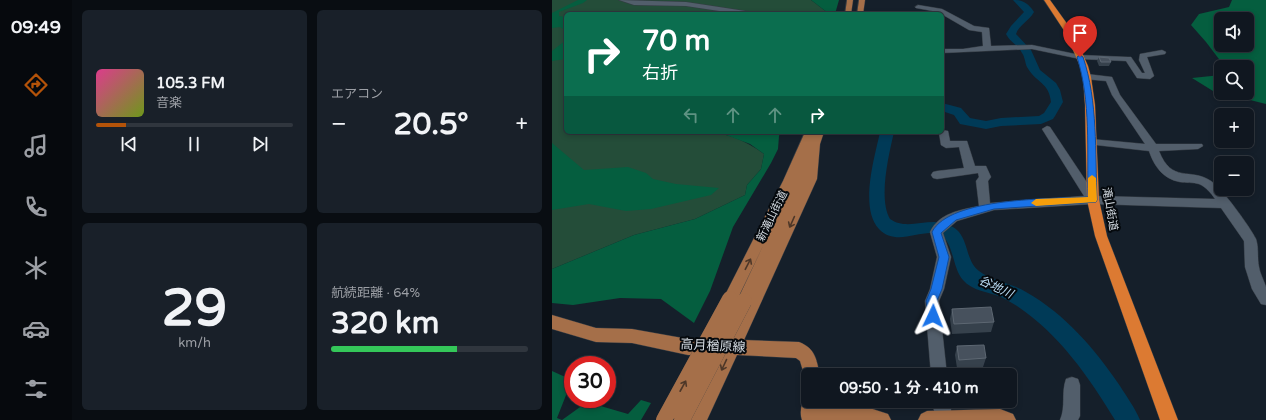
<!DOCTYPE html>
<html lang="ja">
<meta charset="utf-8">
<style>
body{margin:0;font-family:"Varela Round","Noto Sans JP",sans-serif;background:#192029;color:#f1f3f6;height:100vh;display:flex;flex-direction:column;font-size:15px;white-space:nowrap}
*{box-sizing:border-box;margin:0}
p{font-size:13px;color:#9c9fa5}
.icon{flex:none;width:22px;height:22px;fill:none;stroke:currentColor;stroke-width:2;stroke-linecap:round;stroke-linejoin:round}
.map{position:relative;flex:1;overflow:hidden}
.panel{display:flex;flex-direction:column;gap:10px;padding:10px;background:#090d12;width:480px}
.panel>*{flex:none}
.banner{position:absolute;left:12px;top:12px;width:380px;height:122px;border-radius:6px;box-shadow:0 2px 6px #0003,0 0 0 1px #30363e;background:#0b6e4f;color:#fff;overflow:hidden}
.buttons{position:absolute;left:662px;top:12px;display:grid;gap:8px}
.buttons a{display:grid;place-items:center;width:40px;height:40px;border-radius:6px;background:#101720;box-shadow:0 2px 6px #0003,0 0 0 1px #30363e;font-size:20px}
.speed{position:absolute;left:12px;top:356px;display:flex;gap:8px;font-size:20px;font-weight:700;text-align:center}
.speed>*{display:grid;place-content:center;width:52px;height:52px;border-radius:50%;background:#101720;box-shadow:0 2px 6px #0003,0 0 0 1px #30363e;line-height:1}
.speed .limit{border:6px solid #d22;background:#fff;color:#111}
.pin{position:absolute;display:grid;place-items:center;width:34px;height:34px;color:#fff;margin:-41px -17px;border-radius:50% 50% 50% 0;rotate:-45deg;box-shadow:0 0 4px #0007}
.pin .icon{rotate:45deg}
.me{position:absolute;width:44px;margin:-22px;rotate:2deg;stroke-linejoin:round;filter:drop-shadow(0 0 3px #0008)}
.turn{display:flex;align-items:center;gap:14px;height:84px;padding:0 12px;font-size:18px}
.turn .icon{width:52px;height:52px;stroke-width:2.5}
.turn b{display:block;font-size:28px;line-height:34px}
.lanes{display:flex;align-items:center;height:38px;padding:0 12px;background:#0003;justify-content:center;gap:20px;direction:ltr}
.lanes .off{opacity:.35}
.big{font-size:30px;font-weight:700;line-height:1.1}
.panel .tile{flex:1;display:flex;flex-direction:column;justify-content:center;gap:6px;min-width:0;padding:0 14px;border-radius:6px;background:#192029}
.panel .dial{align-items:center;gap:0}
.dial b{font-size:52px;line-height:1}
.song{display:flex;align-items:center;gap:12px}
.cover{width:48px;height:48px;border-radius:6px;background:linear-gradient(135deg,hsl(330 70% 55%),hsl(80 70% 35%))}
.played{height:4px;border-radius:2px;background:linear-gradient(90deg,#b45309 15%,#30363e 15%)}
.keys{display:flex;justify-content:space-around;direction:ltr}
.heat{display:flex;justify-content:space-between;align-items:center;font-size:22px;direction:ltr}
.charge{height:6px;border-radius:3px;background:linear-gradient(90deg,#34c759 64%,#30363e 0)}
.panel .tiles{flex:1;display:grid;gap:10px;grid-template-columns:repeat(2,1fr)}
.trip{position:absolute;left:249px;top:368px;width:216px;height:40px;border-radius:6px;background:#101720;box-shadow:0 2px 6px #0003,0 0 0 1px #30363e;font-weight:700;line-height:40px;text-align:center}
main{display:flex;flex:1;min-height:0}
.tabs{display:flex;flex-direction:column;width:72px;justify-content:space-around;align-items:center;background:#06090d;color:#9c9fa5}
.tabs .icon{width:28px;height:28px}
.tabs .active{color:#b45309}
.tabs b{font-size:18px;color:#f1f3f6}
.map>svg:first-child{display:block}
</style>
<main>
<nav class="tabs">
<b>09:49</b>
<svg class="icon active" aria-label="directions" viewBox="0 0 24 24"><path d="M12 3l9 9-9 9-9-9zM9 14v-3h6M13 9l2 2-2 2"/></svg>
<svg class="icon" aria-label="music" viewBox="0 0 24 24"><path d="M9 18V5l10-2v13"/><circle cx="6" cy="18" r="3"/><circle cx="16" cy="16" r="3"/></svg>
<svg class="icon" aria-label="phone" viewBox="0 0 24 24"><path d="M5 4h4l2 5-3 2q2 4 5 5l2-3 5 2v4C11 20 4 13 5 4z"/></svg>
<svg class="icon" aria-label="climate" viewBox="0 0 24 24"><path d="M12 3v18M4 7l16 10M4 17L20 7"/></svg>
<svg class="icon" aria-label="car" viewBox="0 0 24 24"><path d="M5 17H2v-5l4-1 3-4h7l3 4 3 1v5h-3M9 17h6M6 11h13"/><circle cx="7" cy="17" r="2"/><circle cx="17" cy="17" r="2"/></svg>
<svg class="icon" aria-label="filters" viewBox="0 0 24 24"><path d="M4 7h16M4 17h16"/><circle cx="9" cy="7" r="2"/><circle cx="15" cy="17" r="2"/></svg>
</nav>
<section class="panel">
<div class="tiles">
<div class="tile">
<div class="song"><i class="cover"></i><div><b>105.3 FM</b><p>音楽</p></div></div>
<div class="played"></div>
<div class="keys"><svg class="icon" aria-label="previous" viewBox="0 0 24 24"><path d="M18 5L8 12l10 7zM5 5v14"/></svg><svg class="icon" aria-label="pause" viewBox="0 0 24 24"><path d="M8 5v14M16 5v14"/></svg><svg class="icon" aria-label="next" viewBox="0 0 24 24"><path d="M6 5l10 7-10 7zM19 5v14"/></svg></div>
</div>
<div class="tile"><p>エアコン</p>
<div class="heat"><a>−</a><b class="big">20.5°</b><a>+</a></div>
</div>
<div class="tile dial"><b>29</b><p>km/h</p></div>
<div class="tile"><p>航続距離 · 64%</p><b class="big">320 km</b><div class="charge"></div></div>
</div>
</section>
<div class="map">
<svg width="714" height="420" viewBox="0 0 714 420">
<rect width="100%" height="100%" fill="#151f2a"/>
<path fill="#244d39" d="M 0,0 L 259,0 L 276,13 L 14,14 L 14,132 L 122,132 L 131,135 C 137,131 143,132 150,132 C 174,132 193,140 212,154 L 209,169 L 195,185 L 193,195 L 143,219 L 82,235 L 0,269 Z"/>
<path fill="#055e3f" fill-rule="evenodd" d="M 26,0 L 35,0 L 31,3 L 7,12 L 7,16 L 14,17 L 14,31 L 8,27 L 0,28 L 0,13 Z
M 259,0 L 287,0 L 283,14 L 275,14 L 276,13 Z
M 680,0 L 714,0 L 714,104 L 670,93 L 695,93 L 695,67 L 673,67 L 654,42 L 639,25 L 647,14 L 677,7 ZM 669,19 L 695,19 L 695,45 L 669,45 Z
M 14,40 L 14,59 L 0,61 L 0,51 Z
M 669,75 L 669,93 L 661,91 L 640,78 Z
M 166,132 L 229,132 L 227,136 L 226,149 L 219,163 L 181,227 L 158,291 L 142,323 L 109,299 L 68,298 L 21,305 L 0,303 L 0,269 L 82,235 L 143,219 L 193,195 L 195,185 L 209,169 L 212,154 L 198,144 Z
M 0,143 L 32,170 L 76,167 L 94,173 L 101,179 L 124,184 L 167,188 L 159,195 L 99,209 L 74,211 L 37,204 L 0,210 Z
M 0,371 L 20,380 L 5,418 L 10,420 L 35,402 L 76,414 L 89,400 L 99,403 L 89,420 L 0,420 Z"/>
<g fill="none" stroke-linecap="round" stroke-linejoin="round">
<path fill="#003a57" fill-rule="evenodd" d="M 461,0 C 471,0 476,3 482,12 C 477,21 467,25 464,34 L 479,50 L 488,70 L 504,83 L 508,90 L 511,102 L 503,116 L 501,119 L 489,124 L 449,126 L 434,129 L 408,124 L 402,115 L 390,111 L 390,103 L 409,108 L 418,118 L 434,121 L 449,118 L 487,116 L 492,113 L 499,102 C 497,82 484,83 475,67 C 473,63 473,57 470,53 C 466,45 458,42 454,34 L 459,26 L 472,12 Z
M 328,132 L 342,132 C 337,154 326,199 338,219 C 356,232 379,215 399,226 C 418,235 412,260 427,271 C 439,281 460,283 474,292 C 513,314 543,349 568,386 C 575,397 583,408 588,420 L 563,420 C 537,377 507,334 465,306 C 460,303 455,300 449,297 C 437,292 420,291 411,280 C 400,268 402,242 388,235 C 371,227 345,248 327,229 C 307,208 323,156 328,132 Z"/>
<defs>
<path id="minor" d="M 67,0 L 134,2 L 200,12 L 203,14 L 187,14 L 134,6 L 82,5 Z
M 366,5 L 390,9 L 422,26 L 437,28 L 439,46 L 480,45 L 528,55 L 576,57 L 579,57 L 590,73 L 593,73 L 587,60 L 588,54 L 610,50 L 614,52 L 613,54 L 595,57 L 602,76 L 598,79 L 585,78 L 574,61 L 528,59 L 480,49 L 390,53 L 390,49 L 411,49 L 431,46 L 430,32 L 417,30 L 386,12 L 364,8 L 363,7 Z
M 535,74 L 560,77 L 568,95 L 604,144 L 650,144 L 651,146 L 646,149 L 607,151 C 620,184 638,167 659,181 C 670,188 698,227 704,239 C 707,248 705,258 707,267 C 708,274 712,280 714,287 C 714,292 714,300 714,305 L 709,304 L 700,289 L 693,267 L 692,241 L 669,208 L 541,204 L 442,210 L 405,221 L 391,233 L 399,257 L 392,289 L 387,301 L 395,375 L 379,375 L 373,301 L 378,289 L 385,257 L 378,232 C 387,213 408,210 427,206 L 424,181 L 427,177 L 426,173 L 385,179 L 381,178 L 379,175 L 381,172 L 385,171 L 412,168 L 407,147 L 394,148 L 389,145 L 387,133 L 390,132 L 390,130 L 396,131 L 398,141 L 415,141 L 423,166 L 434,166 L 439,177 L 436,181 L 438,203 L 532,196 L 490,129 L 495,126 L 498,127 L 544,196 L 663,199 C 659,193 654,187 647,184 C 641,182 634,183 628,182 C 611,179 602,166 597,151 L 535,144 L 534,142 L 539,139 L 593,144 L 560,95 L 554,81 L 532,79 L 531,77 Z
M 520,377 L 526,379 L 528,385 L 528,416 L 526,420 L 508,420 C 514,407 509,392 514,379 Z
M 381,401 L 399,401 L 399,420 L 383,420 Z"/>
<path id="major" d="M 295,0 L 301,0 L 299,14 L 293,14 Z
M 307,0 L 313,0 L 311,14 L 305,14 Z
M 253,132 L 272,132 L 268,144 L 265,179 L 192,340 L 247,342 C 264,349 264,359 268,375 L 256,375 L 256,382 L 254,381 L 248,361 L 244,358 L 185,355 L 155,420 L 137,420 L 169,355 L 136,355 L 80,343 L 44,342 L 0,329 L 0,315 L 44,328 L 80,329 L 136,339 L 176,339 L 192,307 L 187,306 L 185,301 L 212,244 L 183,304 L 178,305 L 173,304 L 171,299 L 231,181 Z
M 256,394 L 256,401 L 268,401 L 267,406 L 302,403 L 336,414 L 339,420 L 250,420 C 247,412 250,403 253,395 Z
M 448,409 L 461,414 L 464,420 L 366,420 L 369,414 L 375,411 Z"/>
<path id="highway" d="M 492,0 L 498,0 L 521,32 L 536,66 L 539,77 L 543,105 L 547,200 L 555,236 L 626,420 L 608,420 L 543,236 L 535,200 L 533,105 L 531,77 L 528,66 L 513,32 Z"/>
</defs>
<use href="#minor" stroke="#353c44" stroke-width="1"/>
<use href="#major" stroke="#353c44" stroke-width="1"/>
<use href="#highway" stroke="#353c44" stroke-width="1"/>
<use href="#minor" fill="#525e6b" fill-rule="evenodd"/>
<use href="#major" fill="#a56f49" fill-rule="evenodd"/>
<use href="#highway" fill="#dc7a32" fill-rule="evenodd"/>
<defs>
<path id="major-bridge" d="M 112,420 L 178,299
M 130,420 L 192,301"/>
</defs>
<use href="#major-bridge" stroke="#353c44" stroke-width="16" stroke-linecap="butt"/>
<use href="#major-bridge" stroke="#a56f49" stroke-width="16"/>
</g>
<path fill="#36414c" d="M 547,57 L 559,62 L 557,66 L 547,66 L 545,61 Z
M 400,309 L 442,322 L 439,332 L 400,334 L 398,319 Z
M 405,346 L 434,358 L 431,367 L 405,368 L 403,355 Z"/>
<path fill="#47515d" stroke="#5d6772" d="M 547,57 L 557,58 L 559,62 L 549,62 Z
M 439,307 L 442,322 L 402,324 L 400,309 Z
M 432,345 L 434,358 L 407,360 L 405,346 Z"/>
<defs><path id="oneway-shaft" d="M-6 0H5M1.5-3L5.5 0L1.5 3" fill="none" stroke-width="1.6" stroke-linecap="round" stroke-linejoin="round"/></defs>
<g stroke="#4d3728">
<use href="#oneway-shaft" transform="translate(240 222) rotate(114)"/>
<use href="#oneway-shaft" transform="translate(196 264) rotate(-63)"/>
<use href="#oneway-shaft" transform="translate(172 365) rotate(115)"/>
<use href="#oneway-shaft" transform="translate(131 386) rotate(-61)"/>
</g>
<path fill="#1a73e8" stroke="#114b97" d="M 528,55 L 531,57 C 546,101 543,153 545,200 L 544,202 L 442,209 L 404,220 L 389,233 L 397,257 L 390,289 L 385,301 L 387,316 L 385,320 L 381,321 L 377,320 L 374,301 L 379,289 L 387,257 L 380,232 C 398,197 500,199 536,197 C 535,151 539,101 525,57 Z"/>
<path fill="#f59e0b" d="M 540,175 L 544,178 L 545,200 L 544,202 L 484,206 L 479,203 L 484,199 L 536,197 L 536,178 Z"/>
<g text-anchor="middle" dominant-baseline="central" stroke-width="4" stroke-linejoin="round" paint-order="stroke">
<g font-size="11" fill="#d5dce3" stroke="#05090d">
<text transform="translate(558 209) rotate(80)">滝山街道</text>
<text transform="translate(220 216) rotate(-64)">新滝山街道</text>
</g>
<g font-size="12" font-style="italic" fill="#bcdef6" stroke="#05090d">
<text transform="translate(444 287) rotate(25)">谷地川</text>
</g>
<g font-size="13" fill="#d5dce3" stroke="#05090d">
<text transform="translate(161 346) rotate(3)">高月楢原線</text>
</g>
</g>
</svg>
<div class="buttons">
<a><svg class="icon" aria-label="sound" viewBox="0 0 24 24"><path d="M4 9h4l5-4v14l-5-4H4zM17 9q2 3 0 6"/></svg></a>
<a><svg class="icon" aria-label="search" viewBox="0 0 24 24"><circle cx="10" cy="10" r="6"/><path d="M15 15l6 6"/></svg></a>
<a>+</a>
<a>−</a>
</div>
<div class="speed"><div class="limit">30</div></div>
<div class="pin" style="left:528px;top:57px;background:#d93025"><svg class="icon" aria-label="arrive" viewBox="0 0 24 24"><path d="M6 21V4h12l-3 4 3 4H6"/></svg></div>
<svg class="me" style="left:381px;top:316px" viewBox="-20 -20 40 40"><path d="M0-17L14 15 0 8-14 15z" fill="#1a73e8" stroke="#fff" stroke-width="4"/></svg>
<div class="trip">09:50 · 1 分 · 410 m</div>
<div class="banner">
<div class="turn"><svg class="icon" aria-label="right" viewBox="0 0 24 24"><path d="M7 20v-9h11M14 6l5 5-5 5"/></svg><div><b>70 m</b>右折</div></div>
<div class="lanes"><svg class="icon off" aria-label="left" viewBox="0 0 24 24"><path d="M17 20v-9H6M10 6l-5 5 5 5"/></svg><svg class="icon off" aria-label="ahead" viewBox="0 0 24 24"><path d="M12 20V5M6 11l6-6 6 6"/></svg><svg class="icon off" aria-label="ahead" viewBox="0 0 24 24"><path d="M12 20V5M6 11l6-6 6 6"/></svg><svg class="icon" aria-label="right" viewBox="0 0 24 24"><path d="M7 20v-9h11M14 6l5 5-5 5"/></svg></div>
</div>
</div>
</main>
